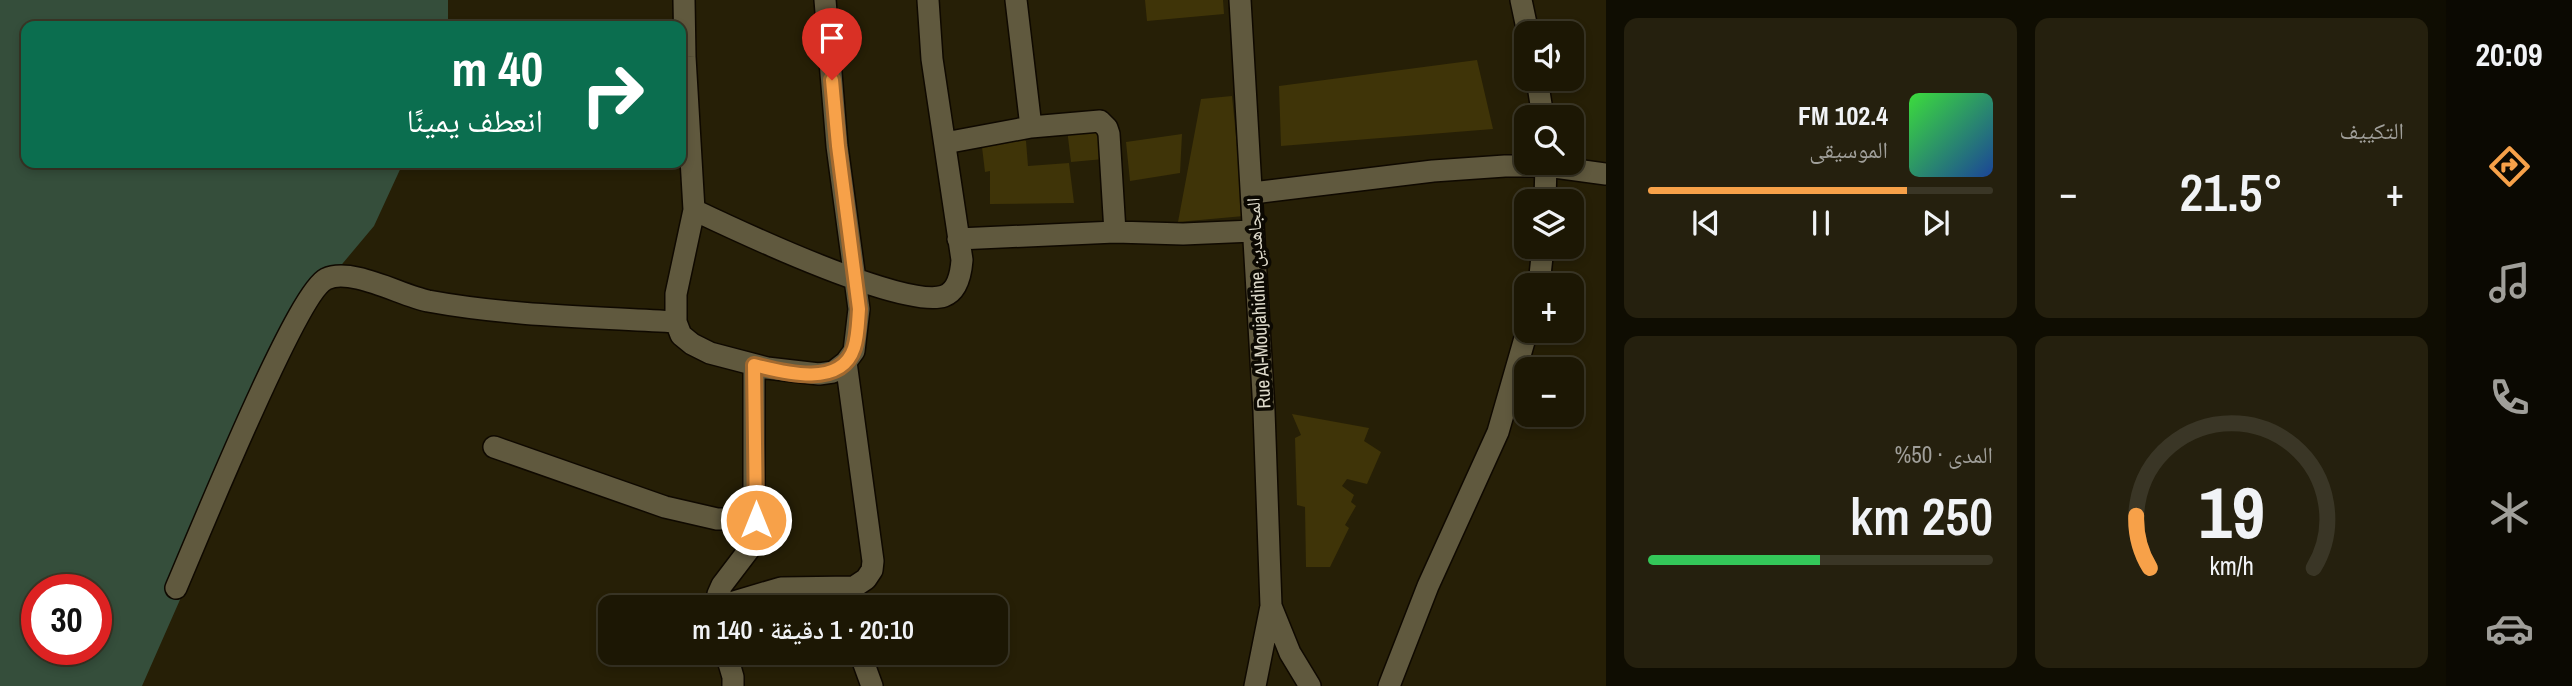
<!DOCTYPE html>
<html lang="ar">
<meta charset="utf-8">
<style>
body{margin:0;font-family:"Archivo Narrow","Noto Naskh Arabic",sans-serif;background:#25200e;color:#f1f3f6;direction:rtl;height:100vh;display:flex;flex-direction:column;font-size:26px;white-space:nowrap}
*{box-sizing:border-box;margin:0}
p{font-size:23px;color:#a09f9a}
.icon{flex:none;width:38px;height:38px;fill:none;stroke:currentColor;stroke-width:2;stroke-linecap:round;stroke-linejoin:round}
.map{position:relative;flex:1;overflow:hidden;direction:ltr}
.sheet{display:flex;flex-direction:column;gap:18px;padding:18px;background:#0f0d02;width:840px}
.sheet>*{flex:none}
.banner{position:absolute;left:21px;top:21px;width:665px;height:147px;border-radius:14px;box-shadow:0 4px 10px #0003,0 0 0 2px #3a3626;direction:rtl;background:#0b6e4f;color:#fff;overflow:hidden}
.tools{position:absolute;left:1514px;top:21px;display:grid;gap:14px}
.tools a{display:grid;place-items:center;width:70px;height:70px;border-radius:14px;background:#1c1704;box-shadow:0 4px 10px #0003,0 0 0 2px #3a3626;font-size:35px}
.speed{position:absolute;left:21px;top:574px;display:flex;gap:14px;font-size:35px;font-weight:700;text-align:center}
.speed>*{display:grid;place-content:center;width:91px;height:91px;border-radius:50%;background:#1c1704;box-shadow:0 4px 10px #0003,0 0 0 2px #3a3626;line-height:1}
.speed .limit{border:10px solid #d22;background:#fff;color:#111}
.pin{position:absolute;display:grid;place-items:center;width:60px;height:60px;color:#fff;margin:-72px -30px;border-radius:50% 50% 50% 0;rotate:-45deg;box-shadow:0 0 7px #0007}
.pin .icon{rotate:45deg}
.me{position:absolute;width:77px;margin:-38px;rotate:0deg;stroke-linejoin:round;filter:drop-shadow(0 0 5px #0008)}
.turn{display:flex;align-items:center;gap:24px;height:147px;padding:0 28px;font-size:32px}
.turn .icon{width:91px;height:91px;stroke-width:2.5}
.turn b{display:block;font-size:49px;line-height:60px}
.big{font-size:52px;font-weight:600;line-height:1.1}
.sheet .widget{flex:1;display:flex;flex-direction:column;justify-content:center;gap:10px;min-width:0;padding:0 24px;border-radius:14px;background:#25200e}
.sheet .dial{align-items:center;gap:0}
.dial svg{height:182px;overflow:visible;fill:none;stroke:#3a3626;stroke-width:7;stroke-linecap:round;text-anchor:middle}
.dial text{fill:#f1f3f6;stroke:none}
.song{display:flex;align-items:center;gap:21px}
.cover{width:84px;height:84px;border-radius:10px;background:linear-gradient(135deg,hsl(120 70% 55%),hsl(220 70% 35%))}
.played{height:7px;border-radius:4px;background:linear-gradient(90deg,#f7a149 75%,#3a3626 75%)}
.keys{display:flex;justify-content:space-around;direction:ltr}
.heat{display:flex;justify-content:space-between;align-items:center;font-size:38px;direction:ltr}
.charge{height:10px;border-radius:5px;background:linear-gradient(90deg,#34c759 50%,#3a3626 0)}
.sheet .tiles{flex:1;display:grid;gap:18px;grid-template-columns:repeat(2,1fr)}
.trip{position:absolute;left:598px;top:595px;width:410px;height:70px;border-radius:14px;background:#1c1704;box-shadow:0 4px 10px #0003,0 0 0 2px #3a3626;font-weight:600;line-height:70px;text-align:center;direction:rtl}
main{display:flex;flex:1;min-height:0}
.menu{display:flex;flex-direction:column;width:126px;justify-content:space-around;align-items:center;background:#0b0902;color:#a09f9a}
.menu .icon{width:49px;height:49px}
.menu .selected{color:#f7a149}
.menu b{font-size:32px;color:#f1f3f6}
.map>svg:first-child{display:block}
</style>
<main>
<nav class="menu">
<b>20:09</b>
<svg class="icon selected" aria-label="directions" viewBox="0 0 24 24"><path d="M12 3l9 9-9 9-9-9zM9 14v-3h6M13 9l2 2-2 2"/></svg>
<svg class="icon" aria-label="music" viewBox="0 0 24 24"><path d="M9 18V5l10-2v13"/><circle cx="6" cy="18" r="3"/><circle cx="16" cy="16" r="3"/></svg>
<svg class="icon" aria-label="phone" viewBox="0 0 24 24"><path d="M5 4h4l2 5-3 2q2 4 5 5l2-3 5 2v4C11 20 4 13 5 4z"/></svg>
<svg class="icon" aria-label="climate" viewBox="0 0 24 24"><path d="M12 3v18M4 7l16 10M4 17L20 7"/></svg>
<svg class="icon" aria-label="car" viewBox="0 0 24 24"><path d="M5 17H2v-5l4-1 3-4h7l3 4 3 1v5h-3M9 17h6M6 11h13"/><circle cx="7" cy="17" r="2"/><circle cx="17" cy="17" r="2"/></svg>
</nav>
<section class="sheet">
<div class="tiles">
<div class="widget"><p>التكييف</p>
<div class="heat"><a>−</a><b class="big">21.5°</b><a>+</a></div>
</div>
<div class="widget">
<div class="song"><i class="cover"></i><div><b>102.4 FM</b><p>الموسيقى</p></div></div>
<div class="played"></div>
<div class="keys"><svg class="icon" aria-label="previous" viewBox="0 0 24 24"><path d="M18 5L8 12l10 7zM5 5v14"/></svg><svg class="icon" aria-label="pause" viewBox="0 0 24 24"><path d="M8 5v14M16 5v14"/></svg><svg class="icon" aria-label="next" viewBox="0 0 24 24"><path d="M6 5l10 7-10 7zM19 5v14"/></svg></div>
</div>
<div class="widget dial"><svg viewBox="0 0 100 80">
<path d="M14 69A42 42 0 1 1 86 69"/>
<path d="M14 69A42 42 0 0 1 8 46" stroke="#f7a149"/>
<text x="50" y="56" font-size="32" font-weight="700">19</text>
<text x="50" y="72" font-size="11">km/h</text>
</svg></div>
<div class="widget"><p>المدى · 50%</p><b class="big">250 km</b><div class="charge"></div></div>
</div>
</section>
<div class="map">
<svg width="1606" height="686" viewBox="0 0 1606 686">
<rect width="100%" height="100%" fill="#261f06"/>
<path fill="#354e3b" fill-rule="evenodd" d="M 0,0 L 448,0 L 448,26 L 26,26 L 26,163 L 403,163 L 374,226 L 312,300 L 142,686 L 0,686 ZM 37,590 L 96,590 L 96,649 L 37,649 Z"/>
<path fill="#3f3408" d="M 1145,0 L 1223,0 L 1224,14 L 1147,21 Z
M 1477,60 L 1493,129 L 1281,146 L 1279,86 Z
M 1232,96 L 1244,216 L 1178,222 L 1201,99 Z
M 1100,125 L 1104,159 L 1071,162 L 1067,129 Z
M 1182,134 L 1180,173 L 1130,181 L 1126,142 Z
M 1023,139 L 1026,141 L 1028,166 L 1069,163 L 1074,203 L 990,204 L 990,171 L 985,172 L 982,147 Z
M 1292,414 L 1369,428 L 1364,441 L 1381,452 L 1367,484 L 1347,479 L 1342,486 L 1354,495 L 1351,502 L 1356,506 L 1345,525 L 1349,528 L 1330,567 L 1306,567 L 1305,507 L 1297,505 L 1295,438 L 1301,435 Z"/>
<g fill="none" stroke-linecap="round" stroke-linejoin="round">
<defs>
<path id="minor" d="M 684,0 L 685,57 L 694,210 L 676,294 L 676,322 L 681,335 L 692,344 L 710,353 L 767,368 L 819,374 L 833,372 L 846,362 L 854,351 L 859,309 L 837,146 L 825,0
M 1016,0 L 1031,127
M 1240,0 L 1264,411 L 1271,606 L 1255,686
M 1521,0 L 1528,33
M 1537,79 L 1543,117
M 945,143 L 1031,127 L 1100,121 L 1107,128 L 1109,134 L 1115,232
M 1253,193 L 1433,171 L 1505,166 L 1547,166 L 1606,174
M 1545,201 L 1546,163
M 694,210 C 736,230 905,310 944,296 C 958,291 961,273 962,260 L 932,59 L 928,0
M 958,239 L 1115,232 L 1183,234 L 1253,231
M 1539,285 L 1543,247
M 494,447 L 665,507 L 717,519 L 756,519
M 176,588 C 196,542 296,294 326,279 C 351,267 400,295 428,301 C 509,316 594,317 676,322
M 1271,606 L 1290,653 L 1310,686
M 717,607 L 781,588 L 854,587 L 866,579 L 872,570 L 873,561 L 846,362
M 717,607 L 718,594 L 722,585 L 754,543 L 754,365
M 726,653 L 733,677 L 733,686
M 860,653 L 872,686
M 1389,686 L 1428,586 L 1498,432 L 1527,331"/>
</defs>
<use href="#minor" stroke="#0f0900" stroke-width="24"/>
<use href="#minor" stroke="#60593e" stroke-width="21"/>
</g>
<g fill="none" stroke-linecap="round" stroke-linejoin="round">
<defs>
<path id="route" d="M 756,520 L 754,365 C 785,373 841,388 854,348 C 858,336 858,322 859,309 L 838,146 L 832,80"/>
</defs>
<use href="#route" stroke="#a1692f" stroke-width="18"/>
<use href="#route" stroke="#f7a149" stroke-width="12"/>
</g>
<g text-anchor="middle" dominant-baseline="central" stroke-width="7" stroke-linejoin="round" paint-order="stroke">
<g font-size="19" fill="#ddd9ca" stroke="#0c0902">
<text transform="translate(1258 303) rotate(-93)">Rue Al-Moujahidine المجاهدين</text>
</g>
</g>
</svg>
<div class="tools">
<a><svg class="icon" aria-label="sound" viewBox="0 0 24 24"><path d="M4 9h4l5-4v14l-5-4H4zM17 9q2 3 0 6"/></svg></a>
<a><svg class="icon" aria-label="search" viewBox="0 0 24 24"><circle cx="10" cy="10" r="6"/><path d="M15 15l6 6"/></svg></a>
<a><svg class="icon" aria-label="layers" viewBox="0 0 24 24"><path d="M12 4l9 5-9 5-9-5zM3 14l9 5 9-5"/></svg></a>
<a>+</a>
<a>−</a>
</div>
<div class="speed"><div class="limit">30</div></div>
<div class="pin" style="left:832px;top:80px;background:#d93025"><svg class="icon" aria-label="arrive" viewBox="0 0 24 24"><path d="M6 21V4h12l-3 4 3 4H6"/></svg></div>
<svg class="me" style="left:756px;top:520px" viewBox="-20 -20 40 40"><circle r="17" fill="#f7a149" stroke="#fff" stroke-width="3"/><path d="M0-11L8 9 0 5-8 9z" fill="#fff"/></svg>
<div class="trip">20:10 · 1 دقيقة · 140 m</div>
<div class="banner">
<div class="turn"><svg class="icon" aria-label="right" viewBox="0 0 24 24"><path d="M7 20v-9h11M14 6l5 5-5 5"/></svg><div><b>40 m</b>انعطف يمينًا</div></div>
</div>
</div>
</main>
